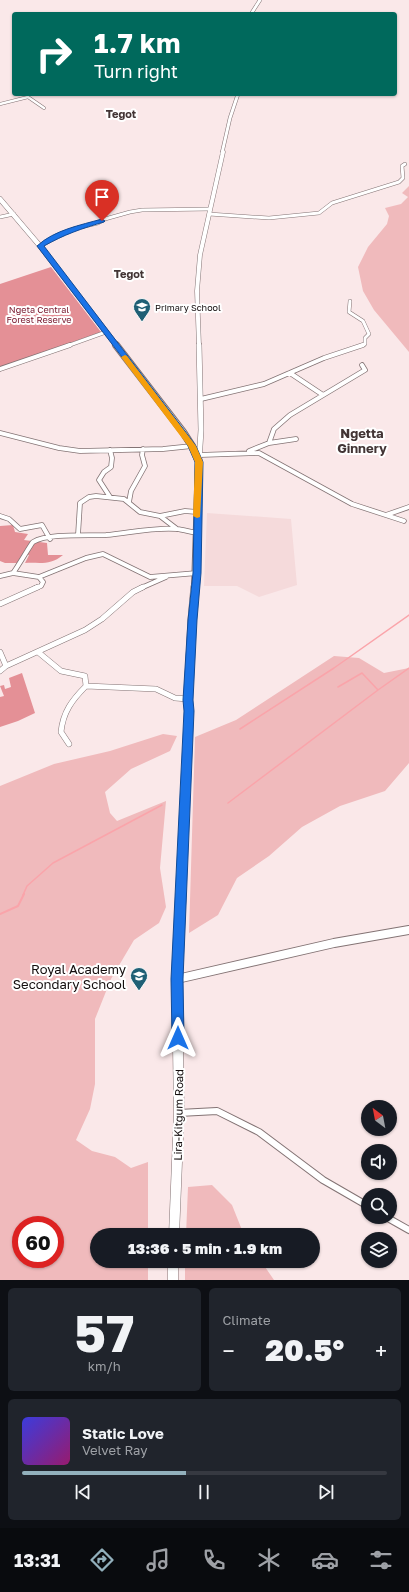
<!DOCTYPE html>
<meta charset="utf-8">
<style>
body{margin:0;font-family:"Golos Text",sans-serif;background:#20242c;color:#f1f3f6;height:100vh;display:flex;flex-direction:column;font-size:15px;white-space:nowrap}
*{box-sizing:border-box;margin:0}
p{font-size:13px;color:#9ea1a6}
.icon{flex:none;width:22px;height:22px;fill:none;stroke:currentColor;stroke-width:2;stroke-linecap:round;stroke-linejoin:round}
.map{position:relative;height:1280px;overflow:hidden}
.sheet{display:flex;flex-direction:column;gap:8px;padding:8px;background:#0d0f14;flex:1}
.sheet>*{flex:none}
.guide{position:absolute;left:12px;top:12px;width:385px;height:84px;border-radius:4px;box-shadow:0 1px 3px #0004;background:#00695c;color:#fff;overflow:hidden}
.needle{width:26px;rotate:328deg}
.tools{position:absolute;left:361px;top:1100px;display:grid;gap:8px}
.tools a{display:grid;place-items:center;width:36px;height:36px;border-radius:50%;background:#171b24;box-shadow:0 1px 3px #0004;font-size:20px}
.speed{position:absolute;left:12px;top:1216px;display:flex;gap:8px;font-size:20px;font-weight:700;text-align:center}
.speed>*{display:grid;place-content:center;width:52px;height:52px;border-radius:50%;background:#171b24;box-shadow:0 1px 3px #0004;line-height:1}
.speed .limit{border:6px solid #d22;background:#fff;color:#111}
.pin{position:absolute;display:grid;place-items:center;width:34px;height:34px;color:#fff;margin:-41px -17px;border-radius:50% 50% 50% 0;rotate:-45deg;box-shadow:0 0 4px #0007}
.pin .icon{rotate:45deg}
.me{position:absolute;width:44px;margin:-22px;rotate:0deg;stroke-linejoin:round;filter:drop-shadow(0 0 3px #0008)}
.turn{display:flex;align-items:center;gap:14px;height:84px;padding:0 16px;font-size:18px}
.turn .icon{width:52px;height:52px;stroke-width:2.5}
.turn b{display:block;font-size:28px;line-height:34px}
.big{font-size:30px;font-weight:800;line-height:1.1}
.sheet .tile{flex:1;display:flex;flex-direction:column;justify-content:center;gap:6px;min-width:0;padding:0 14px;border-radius:6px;background:#20242c}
.sheet .dial{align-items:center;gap:0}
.dial b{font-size:52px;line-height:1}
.song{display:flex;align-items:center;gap:12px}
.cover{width:48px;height:48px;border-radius:6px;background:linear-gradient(135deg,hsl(240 70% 55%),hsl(320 70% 35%))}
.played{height:4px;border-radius:2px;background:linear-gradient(90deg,#92b0bc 45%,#363941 45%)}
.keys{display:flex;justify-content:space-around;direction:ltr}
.heat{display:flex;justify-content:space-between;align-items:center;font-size:22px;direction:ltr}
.sheet .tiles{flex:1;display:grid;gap:8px;grid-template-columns:1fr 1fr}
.tile:last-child{grid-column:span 2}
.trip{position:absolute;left:90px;top:1228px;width:230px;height:40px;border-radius:20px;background:#171b24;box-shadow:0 1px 3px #0004;font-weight:800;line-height:40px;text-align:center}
.tabs{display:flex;height:64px;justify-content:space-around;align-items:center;background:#090b0e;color:#9ea1a6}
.tabs .icon{width:28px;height:28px}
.tabs .selected{color:#92b0bc}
.tabs b{font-size:18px;color:#f1f3f6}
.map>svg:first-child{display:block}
</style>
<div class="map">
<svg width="409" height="1280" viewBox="0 0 409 1280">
<rect width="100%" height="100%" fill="#fae8e9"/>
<path fill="#f5dadb" d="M 207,513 L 291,519 L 297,585 L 259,597 L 237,586 L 204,586 Z"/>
<path fill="#f0babc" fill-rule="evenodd" d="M 409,186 L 409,352 L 374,310 L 363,291 L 358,267 L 368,247 L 387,224 L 389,216 L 385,208 L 401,204 L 408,197 L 402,193 Z
M 334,656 L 359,658 L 384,673 L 409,668 L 409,763 L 385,791 L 340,806 L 302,827 L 269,856 L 237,878 L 218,915 L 189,933 L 195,737 L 236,720 Z
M 163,734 L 177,736 L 170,751 L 131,769 L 105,792 L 110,813 L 117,821 L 166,801 L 160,868 L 166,907 L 159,923 L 134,940 L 111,979 L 95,1019 L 95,1084 L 90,1109 L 76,1140 L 92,1151 L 115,1157 L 131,1168 L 148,1162 L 148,1235 L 97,1235 L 97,1261 L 148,1261 L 148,1280 L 0,1280 L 0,786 L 54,764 L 110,751 ZM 21,1225 L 55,1225 L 55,1259 L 21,1259 Z
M 212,1185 L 232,1205 L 244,1235 L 186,1235 L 188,1187 Z
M 185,1261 L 261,1261 L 274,1280 L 185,1280 Z"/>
<path fill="#e49096" d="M 51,267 L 101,332 L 0,368 L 0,284 Z
M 13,525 L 15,532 L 28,534 L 24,540 L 47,543 L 48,555 L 63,555 C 50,566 40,562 25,563 L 29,555 L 24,555 L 20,563 L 5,563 L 0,561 L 0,526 Z
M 22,673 L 35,713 L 18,721 L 0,727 L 0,697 L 4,696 L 0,686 L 4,685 L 5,689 L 11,687 L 9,678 Z"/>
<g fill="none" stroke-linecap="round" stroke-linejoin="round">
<path stroke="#faa4aa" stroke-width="1.5" d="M 338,687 L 362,673 L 378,690 L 409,668
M 240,729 L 334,668 L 409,615
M 228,803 L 378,690
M 23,895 L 27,886 L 53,863 L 162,805"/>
<path stroke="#faa4aa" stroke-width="2" d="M 0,914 L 18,906 L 24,894"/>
<defs>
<path id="street-far4" d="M 0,104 L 28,97 L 44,108"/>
<path id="street-far3" d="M 209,214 L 269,218 L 319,213 L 332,203 L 399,182 L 403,178 L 402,166 L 405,164
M 0,217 L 14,214
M 40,246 L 73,229 L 98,223 L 105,219 L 130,212 L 142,210 L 210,209
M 350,301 L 349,312 L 363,321 L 369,334 L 365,338 L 365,344 L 360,346
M 67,346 L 106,332"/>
<path id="street-far2" d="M 0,369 L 70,345
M 290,373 L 323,395
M 201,399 L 264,384 L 324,358 L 363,345
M 0,433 L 59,448 L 80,451 L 163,449 L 192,446
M 269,443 L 274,429 L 290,415 L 365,370 L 362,365
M 110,450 L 112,458 L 111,467 L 104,472 L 99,480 L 110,497
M 249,451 L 269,443 L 296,439
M 200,455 L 259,453 L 352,504 L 404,521
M 129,502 L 131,491 L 145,466 L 142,455 L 143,449
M 386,515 L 409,507
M 0,516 L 9,519 L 20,529 L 42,525 L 50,539
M 160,516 L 185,511 L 197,512
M 78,535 L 80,503 L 89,497 L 96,496 L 124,499 L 140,512 L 160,516 L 177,529
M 13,573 C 17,568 31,544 33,542 C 48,533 88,536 106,535 C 129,533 153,527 177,529 C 184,530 191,532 198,533
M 0,576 L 13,573 L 39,577 L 86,558 L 103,554 L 150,577 L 197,573
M 35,588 L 41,586 L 43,582 L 39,577
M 141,588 L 166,577"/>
<path id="street-far1" d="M 0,604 L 38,587
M 0,652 L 6,666
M 38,652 L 61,671 L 85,676 L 86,686 C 72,700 63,712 61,732 L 69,744
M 0,671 L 6,666 L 85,630 L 102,619 L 133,592 L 143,587
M 86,686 L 156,689 L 175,698 L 188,699"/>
<path id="street" d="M 179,1113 L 217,1111 L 259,1132 L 323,1180 L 368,1206
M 386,1217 L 409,1230"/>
<path id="secondary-far3" d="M 251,14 L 260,0
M 222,153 L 230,118 L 238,94"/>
<path id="secondary-far2" d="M 199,346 L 197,291 L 200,255 L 223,152"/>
<path id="secondary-far1" d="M 199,345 L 201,430 L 199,462"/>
<path id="secondary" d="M 177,979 L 334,943 L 409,930"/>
<path id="primary-far3" d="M 0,199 L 40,246 L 117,346"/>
<path id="primary-far2" d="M 116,345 L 183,432 L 192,446 L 199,462 L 195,588"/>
<path id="primary-far1" d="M 181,895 L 189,711 L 188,699 L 192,620 L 195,587"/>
<path id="primary" d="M 174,1235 L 179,1113 L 177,979 L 181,894
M 173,1261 L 173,1280"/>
</defs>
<use href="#street-far4" stroke="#837374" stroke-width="3.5"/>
<use href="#street-far3" stroke="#837374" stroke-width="4"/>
<use href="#street-far2" stroke="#837374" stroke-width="5.5"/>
<use href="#street-far1" stroke="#837374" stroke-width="6"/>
<use href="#street" stroke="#837374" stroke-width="8"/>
<use href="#secondary-far3" stroke="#837374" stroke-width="4"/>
<use href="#secondary-far2" stroke="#837374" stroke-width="5"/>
<use href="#secondary-far1" stroke="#837374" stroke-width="6"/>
<use href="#secondary" stroke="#837374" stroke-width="10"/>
<use href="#primary-far3" stroke="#837374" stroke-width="5.5"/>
<use href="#primary-far2" stroke="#837374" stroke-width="8"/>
<use href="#primary-far1" stroke="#837374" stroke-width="9"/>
<use href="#primary" stroke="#837374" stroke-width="11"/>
<use href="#street-far4" stroke="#fff" stroke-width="2.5"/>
<use href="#street-far3" stroke="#fff" stroke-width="3"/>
<use href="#street-far2" stroke="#fff" stroke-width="4"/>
<use href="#street-far1" stroke="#fff" stroke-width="5"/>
<use href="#street" stroke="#fff" stroke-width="6"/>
<use href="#secondary-far3" stroke="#fff" stroke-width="3"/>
<use href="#secondary-far2" stroke="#fff" stroke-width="4"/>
<use href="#secondary-far1" stroke="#fff" stroke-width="5"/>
<use href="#secondary" stroke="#fff" stroke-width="8"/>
<use href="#primary-far3" stroke="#fff" stroke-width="4.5"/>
<use href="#primary-far2" stroke="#fff" stroke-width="6"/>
<use href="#primary-far1" stroke="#fff" stroke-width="8"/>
<use href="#primary" stroke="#fff" stroke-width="10"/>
</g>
<path fill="#1a73e8" stroke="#114b97" d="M 102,219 L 105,221 L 104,222 C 83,228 63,235 44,246 L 185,431 L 196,446 L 203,462 L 201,573 L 197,620 L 193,700 L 194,711 L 183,979 L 184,1038 L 182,1043 L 178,1044 L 174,1043 L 172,1038 L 171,979 L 184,711 L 183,700 L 188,620 L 193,573 L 195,462 L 188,446 L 180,433 L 37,246 C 54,230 81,225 102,219 Z"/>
<path fill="#f59e0b" d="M 125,355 L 127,356 L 196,446 L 203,462 L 200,517 L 197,518 L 193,516 L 195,462 L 188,446 L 121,357 Z"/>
<defs>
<symbol id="school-pin" viewBox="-11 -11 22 30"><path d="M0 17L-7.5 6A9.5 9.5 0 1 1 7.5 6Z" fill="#1f5f75" stroke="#fff"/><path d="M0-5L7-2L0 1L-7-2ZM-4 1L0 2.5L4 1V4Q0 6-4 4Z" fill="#fff"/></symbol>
</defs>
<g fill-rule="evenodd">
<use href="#school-pin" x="132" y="297" width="20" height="27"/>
<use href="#school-pin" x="129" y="966" width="20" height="27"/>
</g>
<g text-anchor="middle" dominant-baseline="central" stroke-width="4" stroke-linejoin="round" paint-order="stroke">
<g font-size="9" fill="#140e0e" stroke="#fff" text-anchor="start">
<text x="155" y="307">Primary School</text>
</g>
<g font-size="9" fill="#761329" stroke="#fff">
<text x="39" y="309">Ngeta Central<tspan x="39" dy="10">Forest Reserve</tspan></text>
</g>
<g font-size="11" font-weight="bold" fill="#423535" stroke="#fff">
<text x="121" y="113">Tegot</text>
<text x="129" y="273">Tegot</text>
</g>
<g font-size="11" fill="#140e0e" stroke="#fff">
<text transform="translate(178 1115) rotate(-89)">Lira-Kitgum Road</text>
</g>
<g font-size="13" font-weight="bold" fill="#423535" stroke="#fff">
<text x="362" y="433">Ngetta<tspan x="362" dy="15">Ginnery</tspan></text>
</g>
<g font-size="13" fill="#140e0e" stroke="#fff" text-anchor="end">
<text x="126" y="969">Royal Academy<tspan x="126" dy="15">Secondary School</tspan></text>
</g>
</g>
</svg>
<div class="tools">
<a><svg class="needle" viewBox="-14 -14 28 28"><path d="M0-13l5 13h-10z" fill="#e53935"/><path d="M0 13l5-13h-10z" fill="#9ea1a6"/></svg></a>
<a><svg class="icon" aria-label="sound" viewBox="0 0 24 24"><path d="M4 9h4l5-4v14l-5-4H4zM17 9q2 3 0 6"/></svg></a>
<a><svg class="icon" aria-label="search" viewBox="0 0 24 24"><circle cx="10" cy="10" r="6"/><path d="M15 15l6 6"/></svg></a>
<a><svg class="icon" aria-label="layers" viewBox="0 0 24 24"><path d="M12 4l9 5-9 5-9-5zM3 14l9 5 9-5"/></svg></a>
</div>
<div class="speed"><div class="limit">60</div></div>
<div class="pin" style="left:102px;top:221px;background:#d93025"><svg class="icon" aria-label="arrive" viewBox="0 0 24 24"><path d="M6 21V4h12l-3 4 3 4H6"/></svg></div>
<svg class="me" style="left:178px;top:1038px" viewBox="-20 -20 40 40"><path d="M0-17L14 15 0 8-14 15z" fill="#1a73e8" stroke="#fff" stroke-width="4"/></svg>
<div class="trip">13:36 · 5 min · 1.9 km</div>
<div class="guide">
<div class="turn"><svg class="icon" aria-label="right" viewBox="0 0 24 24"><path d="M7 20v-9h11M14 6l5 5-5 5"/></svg><div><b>1.7 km</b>Turn right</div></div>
</div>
</div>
<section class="sheet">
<div class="tiles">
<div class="tile dial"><b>57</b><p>km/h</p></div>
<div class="tile"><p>Climate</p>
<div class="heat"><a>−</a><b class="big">20.5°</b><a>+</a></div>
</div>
<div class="tile">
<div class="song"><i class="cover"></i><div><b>Static Love</b><p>Velvet Ray</p></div></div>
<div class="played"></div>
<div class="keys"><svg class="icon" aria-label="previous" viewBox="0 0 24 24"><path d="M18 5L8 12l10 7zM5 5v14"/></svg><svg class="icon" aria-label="pause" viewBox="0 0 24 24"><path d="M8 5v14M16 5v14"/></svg><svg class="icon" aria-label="next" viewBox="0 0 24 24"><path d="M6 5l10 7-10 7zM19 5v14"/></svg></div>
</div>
</div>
</section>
<nav class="tabs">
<b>13:31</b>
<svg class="icon selected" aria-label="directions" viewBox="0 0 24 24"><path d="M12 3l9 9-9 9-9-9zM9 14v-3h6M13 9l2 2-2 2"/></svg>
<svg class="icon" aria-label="music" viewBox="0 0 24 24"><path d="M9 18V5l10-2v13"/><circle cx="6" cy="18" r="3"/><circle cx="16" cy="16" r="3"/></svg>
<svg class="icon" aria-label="phone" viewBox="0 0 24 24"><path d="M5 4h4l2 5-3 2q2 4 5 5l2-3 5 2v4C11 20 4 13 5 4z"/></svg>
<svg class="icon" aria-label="climate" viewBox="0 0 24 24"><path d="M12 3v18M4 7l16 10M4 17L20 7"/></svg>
<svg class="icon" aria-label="car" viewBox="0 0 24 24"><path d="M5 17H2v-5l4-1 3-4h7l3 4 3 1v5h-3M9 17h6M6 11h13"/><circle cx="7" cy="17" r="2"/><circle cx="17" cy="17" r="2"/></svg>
<svg class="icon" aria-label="filters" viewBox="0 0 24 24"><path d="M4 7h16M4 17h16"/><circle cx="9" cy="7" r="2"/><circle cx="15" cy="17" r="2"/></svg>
</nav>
